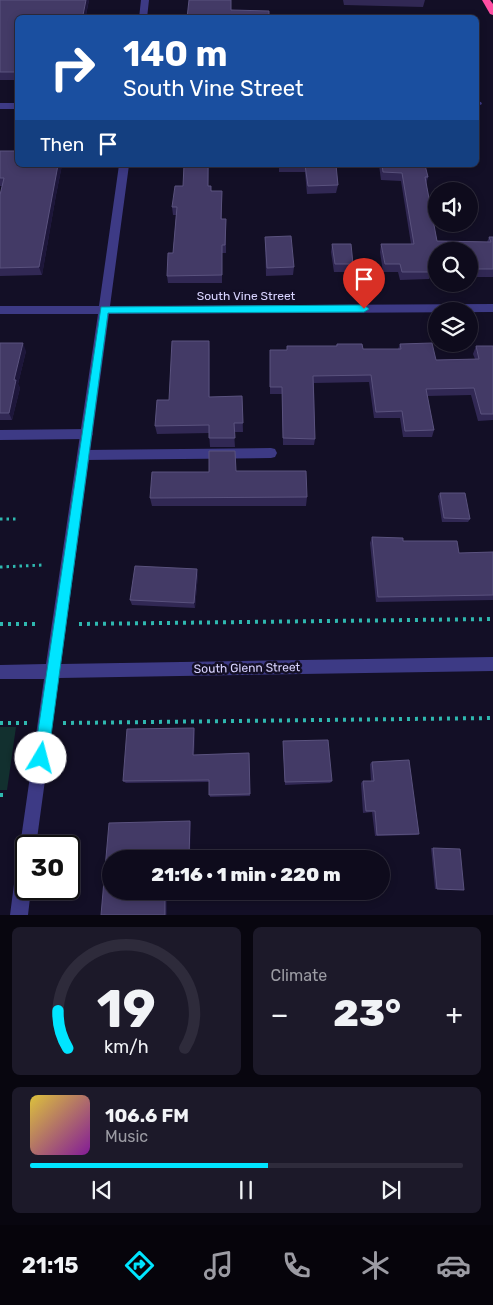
<!DOCTYPE html>
<meta charset="utf-8">
<style>
body{margin:0;font-family:Rubik,sans-serif;background:#1c1929;color:#f1f3f6;height:100vh;display:flex;flex-direction:column;font-size:19px;white-space:nowrap}
*{box-sizing:border-box;margin:0}
p{font-size:16px;color:#9b9ba3}
.icon{flex:none;width:28px;height:28px;fill:none;stroke:currentColor;stroke-width:2;stroke-linecap:round;stroke-linejoin:round}
.map{position:relative;height:915px;overflow:hidden}
.panel{display:flex;flex-direction:column;gap:12px;padding:12px;background:#08060f;flex:1}
.panel>*{flex:none}
.top-card{position:absolute;left:15px;top:15px;width:464px;height:152px;border-radius:8px;box-shadow:0 2px 8px #0003,0 0 0 1px #2e2b3b;background:#1a4fa0;color:#fff;overflow:hidden}
.buttons{position:absolute;left:428px;top:182px;display:grid;gap:10px}
.buttons a{display:grid;place-items:center;width:50px;height:50px;border-radius:50%;background:#0e0b1c;box-shadow:0 2px 8px #0003,0 0 0 1px #2e2b3b;font-size:25px}
.speed{position:absolute;left:15px;top:835px;display:flex;gap:10px;font-size:25px;font-weight:700;text-align:center}
.speed>*{display:grid;place-content:center;width:65px;height:65px;border-radius:50%;background:#0e0b1c;box-shadow:0 2px 8px #0003,0 0 0 1px #2e2b3b;line-height:1}
.speed .limit{border:2px solid #111;border-radius:8px;background:#fff;color:#111}
.pin{position:absolute;display:grid;place-items:center;width:42px;height:42px;color:#fff;margin:-51px -21px;border-radius:50% 50% 50% 0;rotate:-45deg;box-shadow:0 0 5px #0007}
.pin .icon{rotate:45deg}
.me{position:absolute;width:55px;margin:-28px;rotate:8deg;stroke-linejoin:round;filter:drop-shadow(0 0 4px #0008)}
.turn{display:flex;align-items:center;gap:18px;height:105px;padding:0 25px;font-size:22px}
.turn .icon{width:65px;height:65px;stroke-width:2.5}
.turn b{display:block;font-size:35px;line-height:42px}
.then{display:flex;align-items:center;height:48px;padding:0 25px;background:#0003;gap:10px;font-size:19px}
.big{font-size:38px;font-weight:800;line-height:1.1}
.panel .widget{flex:1;display:flex;flex-direction:column;justify-content:center;gap:8px;min-width:0;padding:0 18px;border-radius:8px;background:#1c1929}
.panel .dial{align-items:center;gap:0}
.dial svg{height:130px;overflow:visible;fill:none;stroke:#2e2b3b;stroke-width:7;stroke-linecap:round;text-anchor:middle}
.dial text{fill:#f1f3f6;stroke:none}
.song{display:flex;align-items:center;gap:15px}
.cover{width:60px;height:60px;border-radius:8px;background:linear-gradient(135deg,hsl(50 70% 55%),hsl(290 70% 35%))}
.played{height:5px;border-radius:2px;background:linear-gradient(90deg,#00e5ff 55%,#2e2b3b 55%)}
.keys{display:flex;justify-content:space-around;direction:ltr}
.heat{display:flex;justify-content:space-between;align-items:center;font-size:28px;direction:ltr}
.panel .tiles{flex:1;display:grid;gap:12px;grid-template-columns:1fr 1fr}
.widget:last-child{grid-column:span 2}
.trip{position:absolute;left:102px;top:850px;width:288px;height:50px;border-radius:25px;background:#0e0b1c;box-shadow:0 2px 8px #0003,0 0 0 1px #2e2b3b;font-weight:800;line-height:50px;text-align:center}
.tabs{display:flex;height:80px;justify-content:space-around;align-items:center;background:#06040b;color:#9b9ba3}
.tabs .icon{width:35px;height:35px}
.tabs .current{color:#00e5ff}
.tabs b{font-size:22px;color:#f1f3f6}
.map>svg:first-child{display:block}
</style>
<div class="map">
<svg width="493" height="915" viewBox="0 0 493 915">
<rect width="100%" height="100%" fill="#130f26"/>
<path fill="#12302f" d="M 0,727 L 16,727 L 7,790 L 0,790 Z"/>
<g fill="none" stroke-linecap="round" stroke-linejoin="round">
<path stroke="#2fb8b0" stroke-width="3" stroke-dasharray="2.5 4" stroke-linecap="butt" d="M 0,519 L 19,519
M 0,567 L 43,565"/>
<path stroke="#2fb8b0" stroke-width="4" stroke-dasharray="3 5" stroke-linecap="butt" d="M 0,624 L 40,624
M 79,624 L 493,619
M 0,723 L 27,723
M 63,723 L 493,718
M 0,795 L 4,795"/>
<path fill="#3d3a85" fill-rule="evenodd" d="M 87,429 L 91,430 L 93,434 L 91,438 L 87,439 L 0,440 L 0,430 Z
M 271,448 L 275,449 L 277,453 L 275,457 L 271,458 L 84,460 L 80,459 L 78,455 L 80,451 L 84,450 Z"/>
<path fill="#3d3a85" fill-rule="evenodd" d="M 141,0 L 149,0 L 147,18 L 139,18 Z
M 476,101 L 481,102 L 482,104 L 476,107 Z
M 0,103 L 18,103 L 18,109 L 0,109 Z
M 119,165 L 129,165 L 110,306 L 493,304 L 493,312 L 109,314 L 61,664 L 493,657 L 493,671 L 59,678 L 36,846 L 26,846 L 26,889 L 31,889 L 28,915 L 10,915 L 17,861 L 20,855 L 25,853 L 20,846 L 44,679 L 0,679 L 0,665 L 46,664 L 98,314 L 0,314 L 0,306 L 99,306 Z"/>
<path fill="#ff4fa3" fill-rule="evenodd" d="M 482,0 L 490,0 L 493,4 L 493,15 L 490,14 Z"/>
</g>
<path fill="#312854" d="M 0,0 L 89,0 L 86,15 L 18,18 L 18,80 L 0,80 Z
M 343,0 L 425,0 L 423,7 L 344,5 Z
M 0,151 L 18,165 L 62,165 L 56,195 L 42,275 L 0,276 L 0,195 L 2,186 L 0,186 Z
M 184,165 L 209,165 L 208,186 L 212,191 L 222,191 L 222,219 L 226,219 L 226,253 L 222,253 L 222,283 L 168,283 L 167,276 L 173,253 L 176,215 L 173,215 L 172,207 L 183,186 Z
M 279,165 L 336,165 L 338,185 L 336,193 L 307,194 L 305,172 L 279,172 Z
M 379,165 L 425,165 L 428,177 L 426,185 L 437,241 L 487,242 L 489,237 L 493,237 L 493,277 L 469,277 L 469,251 L 436,251 L 436,276 L 430,276 L 429,279 L 400,280 L 398,272 L 383,272 L 380,252 L 381,244 L 411,244 L 401,181 L 381,180 Z
M 265,237 L 294,267 L 293,275 L 266,276 Z
M 332,244 L 353,264 L 352,272 L 334,272 L 331,252 Z
M 209,341 L 210,397 L 242,396 L 243,432 L 234,432 L 235,447 L 210,447 L 209,433 L 157,434 L 155,426 L 169,400 Z
M 0,343 L 26,351 L 18,384 L 20,388 L 12,420 L 0,420 Z
M 337,344 L 363,349 L 398,349 L 400,344 L 436,360 L 475,359 L 473,354 L 476,346 L 493,346 L 493,420 L 478,421 L 471,395 L 427,396 L 434,430 L 432,437 L 403,437 L 400,418 L 374,418 L 369,382 L 314,383 L 315,439 L 314,445 L 283,445 L 282,394 L 270,394 L 270,350 L 287,350 L 336,346 Z
M 236,471 L 307,497 L 306,506 L 152,506 L 150,498 Z
M 440,493 L 470,519 L 468,522 L 442,522 L 438,496 Z
M 372,537 L 403,541 L 459,553 L 493,552 L 493,600 L 376,602 L 370,543 Z
M 198,574 L 195,608 L 132,605 L 130,600 Z
M 194,728 L 195,731 L 194,755 L 249,753 L 250,796 L 210,797 L 209,782 L 126,783 L 123,781 Z
M 283,741 L 332,781 L 330,783 L 285,785 L 283,744 Z
M 372,762 L 419,834 L 416,835 L 375,836 L 372,812 L 363,813 L 361,783 L 363,781 L 371,781 L 370,764 Z
M 431,848 L 433,848 L 464,890 L 435,889 Z"/>
<path fill="#1d163a" d="M 86,0 L 89,0 L 85,18 L 83,15 Z
M 58,165 L 62,165 L 56,195 L 42,275 L 39,267 Z
M 209,341 L 210,350 L 210,406 L 209,397 Z
M 23,343 L 26,351 L 18,384 L 20,388 L 12,420 L 9,413 L 14,380 Z
M 197,569 L 198,574 L 195,608 L 194,603 Z
M 194,728 L 195,731 L 194,758 L 193,755 Z
M 190,821 L 191,823 L 190,859 L 189,859 Z
M 165,891 L 167,891 L 167,915 L 165,915 Z"/>
<path fill="#433a66" stroke="#5a527e" d="M 0,0 L 86,0 L 83,15 L 90,17 L 90,18 L 18,18 L 18,72 L 0,72 Z
M 189,0 L 231,0 L 231,10 L 269,11 L 269,18 L 187,18 Z
M 18,143 L 18,165 L 58,165 L 39,267 L 0,268 L 0,195 L 4,178 L 0,178 L 0,151 L 16,151 Z
M 184,165 L 208,165 L 208,186 L 211,186 L 211,191 L 222,191 L 221,219 L 226,219 L 225,245 L 222,245 L 222,275 L 167,276 L 168,253 L 173,253 L 177,207 L 172,207 L 175,186 L 183,186 Z
M 305,165 L 336,165 L 338,185 L 308,186 Z
M 382,165 L 425,165 L 428,177 L 425,177 L 437,241 L 491,242 L 489,237 L 493,237 L 493,269 L 469,269 L 469,251 L 436,251 L 436,269 L 431,269 L 431,272 L 402,272 L 400,264 L 385,264 L 381,244 L 414,244 L 402,173 L 383,172 Z
M 291,236 L 294,267 L 267,268 L 265,237 Z
M 332,244 L 351,244 L 353,264 L 335,264 Z
M 172,341 L 209,341 L 209,397 L 242,396 L 243,423 L 234,423 L 235,438 L 209,438 L 209,425 L 155,426 L 157,400 L 169,400 Z
M 0,343 L 23,343 L 14,380 L 16,380 L 9,413 L 0,413 Z
M 432,343 L 436,360 L 479,359 L 476,346 L 493,346 L 493,414 L 481,414 L 474,388 L 426,389 L 434,430 L 405,431 L 402,411 L 376,412 L 371,375 L 313,376 L 315,439 L 283,438 L 282,387 L 270,387 L 270,350 L 287,350 L 287,346 L 337,346 L 337,344 L 362,344 L 363,349 L 401,349 L 400,344 Z
M 209,451 L 235,451 L 236,471 L 306,471 L 307,497 L 150,498 L 152,472 L 209,472 Z
M 440,493 L 465,493 L 470,519 L 444,518 Z
M 372,537 L 403,538 L 403,541 L 457,541 L 459,553 L 493,552 L 493,595 L 378,597 Z
M 135,566 L 197,569 L 194,603 L 130,600 Z
M 194,728 L 193,755 L 249,753 L 250,794 L 209,795 L 209,780 L 123,781 L 127,729 Z
M 328,740 L 332,781 L 285,782 L 283,741 Z
M 409,760 L 419,834 L 377,835 L 375,811 L 366,811 L 363,781 L 374,781 L 372,762 Z
M 190,821 L 189,859 L 111,859 L 111,891 L 165,891 L 165,915 L 101,915 L 109,823 Z
M 433,848 L 460,849 L 464,890 L 437,889 Z"/>
<path fill="#00e5ff" stroke="#0095a6" d="M 364,305 L 369,309 L 364,312 L 108,313 L 48,758 L 46,763 L 41,765 L 36,763 L 34,758 L 101,307 Z"/>
<g text-anchor="middle" dominant-baseline="central" stroke-width="5" stroke-linejoin="round" paint-order="stroke">
<g font-size="12" fill="#d9d4ff" stroke="#130f26">
<text x="246" y="296">South Vine Street</text>
<text transform="translate(247 668) rotate(-1)">South Glenn Street</text>
</g>
</g>
</svg>
<div class="buttons">
<a><svg class="icon" aria-label="sound" viewBox="0 0 24 24"><path d="M4 9h4l5-4v14l-5-4H4zM17 9q2 3 0 6"/></svg></a>
<a><svg class="icon" aria-label="search" viewBox="0 0 24 24"><circle cx="10" cy="10" r="6"/><path d="M15 15l6 6"/></svg></a>
<a><svg class="icon" aria-label="layers" viewBox="0 0 24 24"><path d="M12 4l9 5-9 5-9-5zM3 14l9 5 9-5"/></svg></a>
</div>
<div class="speed"><div class="limit">30</div></div>
<div class="pin" style="left:364px;top:309px;background:#d93025"><svg class="icon" aria-label="arrive" viewBox="0 0 24 24"><path d="M6 21V4h12l-3 4 3 4H6"/></svg></div>
<svg class="me" style="left:41px;top:758px" viewBox="-20 -20 40 40"><circle r="19" fill="#fff"/><path d="M0-13L10 11 0 6-10 11z" fill="#00e5ff"/></svg>
<div class="trip">21:16 · 1 min · 220 m</div>
<div class="top-card">
<div class="turn"><svg class="icon" aria-label="right" viewBox="0 0 24 24"><path d="M7 20v-9h11M14 6l5 5-5 5"/></svg><div><b>140 m</b>South Vine Street</div></div>
<div class="then">Then<svg class="icon" aria-label="arrive" viewBox="0 0 24 24"><path d="M6 21V4h12l-3 4 3 4H6"/></svg></div>
</div>
</div>
<section class="panel">
<div class="tiles">
<div class="widget dial"><svg viewBox="0 0 100 80">
<path d="M14 69A42 42 0 1 1 86 69"/>
<path d="M14 69A42 42 0 0 1 8 46" stroke="#00e5ff"/>
<text x="50" y="56" font-size="32" font-weight="700">19</text>
<text x="50" y="72" font-size="11">km/h</text>
</svg></div>
<div class="widget"><p>Climate</p>
<div class="heat"><a>−</a><b class="big">23°</b><a>+</a></div>
</div>
<div class="widget">
<div class="song"><i class="cover"></i><div><b>106.6 FM</b><p>Music</p></div></div>
<div class="played"></div>
<div class="keys"><svg class="icon" aria-label="previous" viewBox="0 0 24 24"><path d="M18 5L8 12l10 7zM5 5v14"/></svg><svg class="icon" aria-label="pause" viewBox="0 0 24 24"><path d="M8 5v14M16 5v14"/></svg><svg class="icon" aria-label="next" viewBox="0 0 24 24"><path d="M6 5l10 7-10 7zM19 5v14"/></svg></div>
</div>
</div>
</section>
<nav class="tabs">
<b>21:15</b>
<svg class="icon current" aria-label="directions" viewBox="0 0 24 24"><path d="M12 3l9 9-9 9-9-9zM9 14v-3h6M13 9l2 2-2 2"/></svg>
<svg class="icon" aria-label="music" viewBox="0 0 24 24"><path d="M9 18V5l10-2v13"/><circle cx="6" cy="18" r="3"/><circle cx="16" cy="16" r="3"/></svg>
<svg class="icon" aria-label="phone" viewBox="0 0 24 24"><path d="M5 4h4l2 5-3 2q2 4 5 5l2-3 5 2v4C11 20 4 13 5 4z"/></svg>
<svg class="icon" aria-label="climate" viewBox="0 0 24 24"><path d="M12 3v18M4 7l16 10M4 17L20 7"/></svg>
<svg class="icon" aria-label="car" viewBox="0 0 24 24"><path d="M5 17H2v-5l4-1 3-4h7l3 4 3 1v5h-3M9 17h6M6 11h13"/><circle cx="7" cy="17" r="2"/><circle cx="17" cy="17" r="2"/></svg>
</nav>
